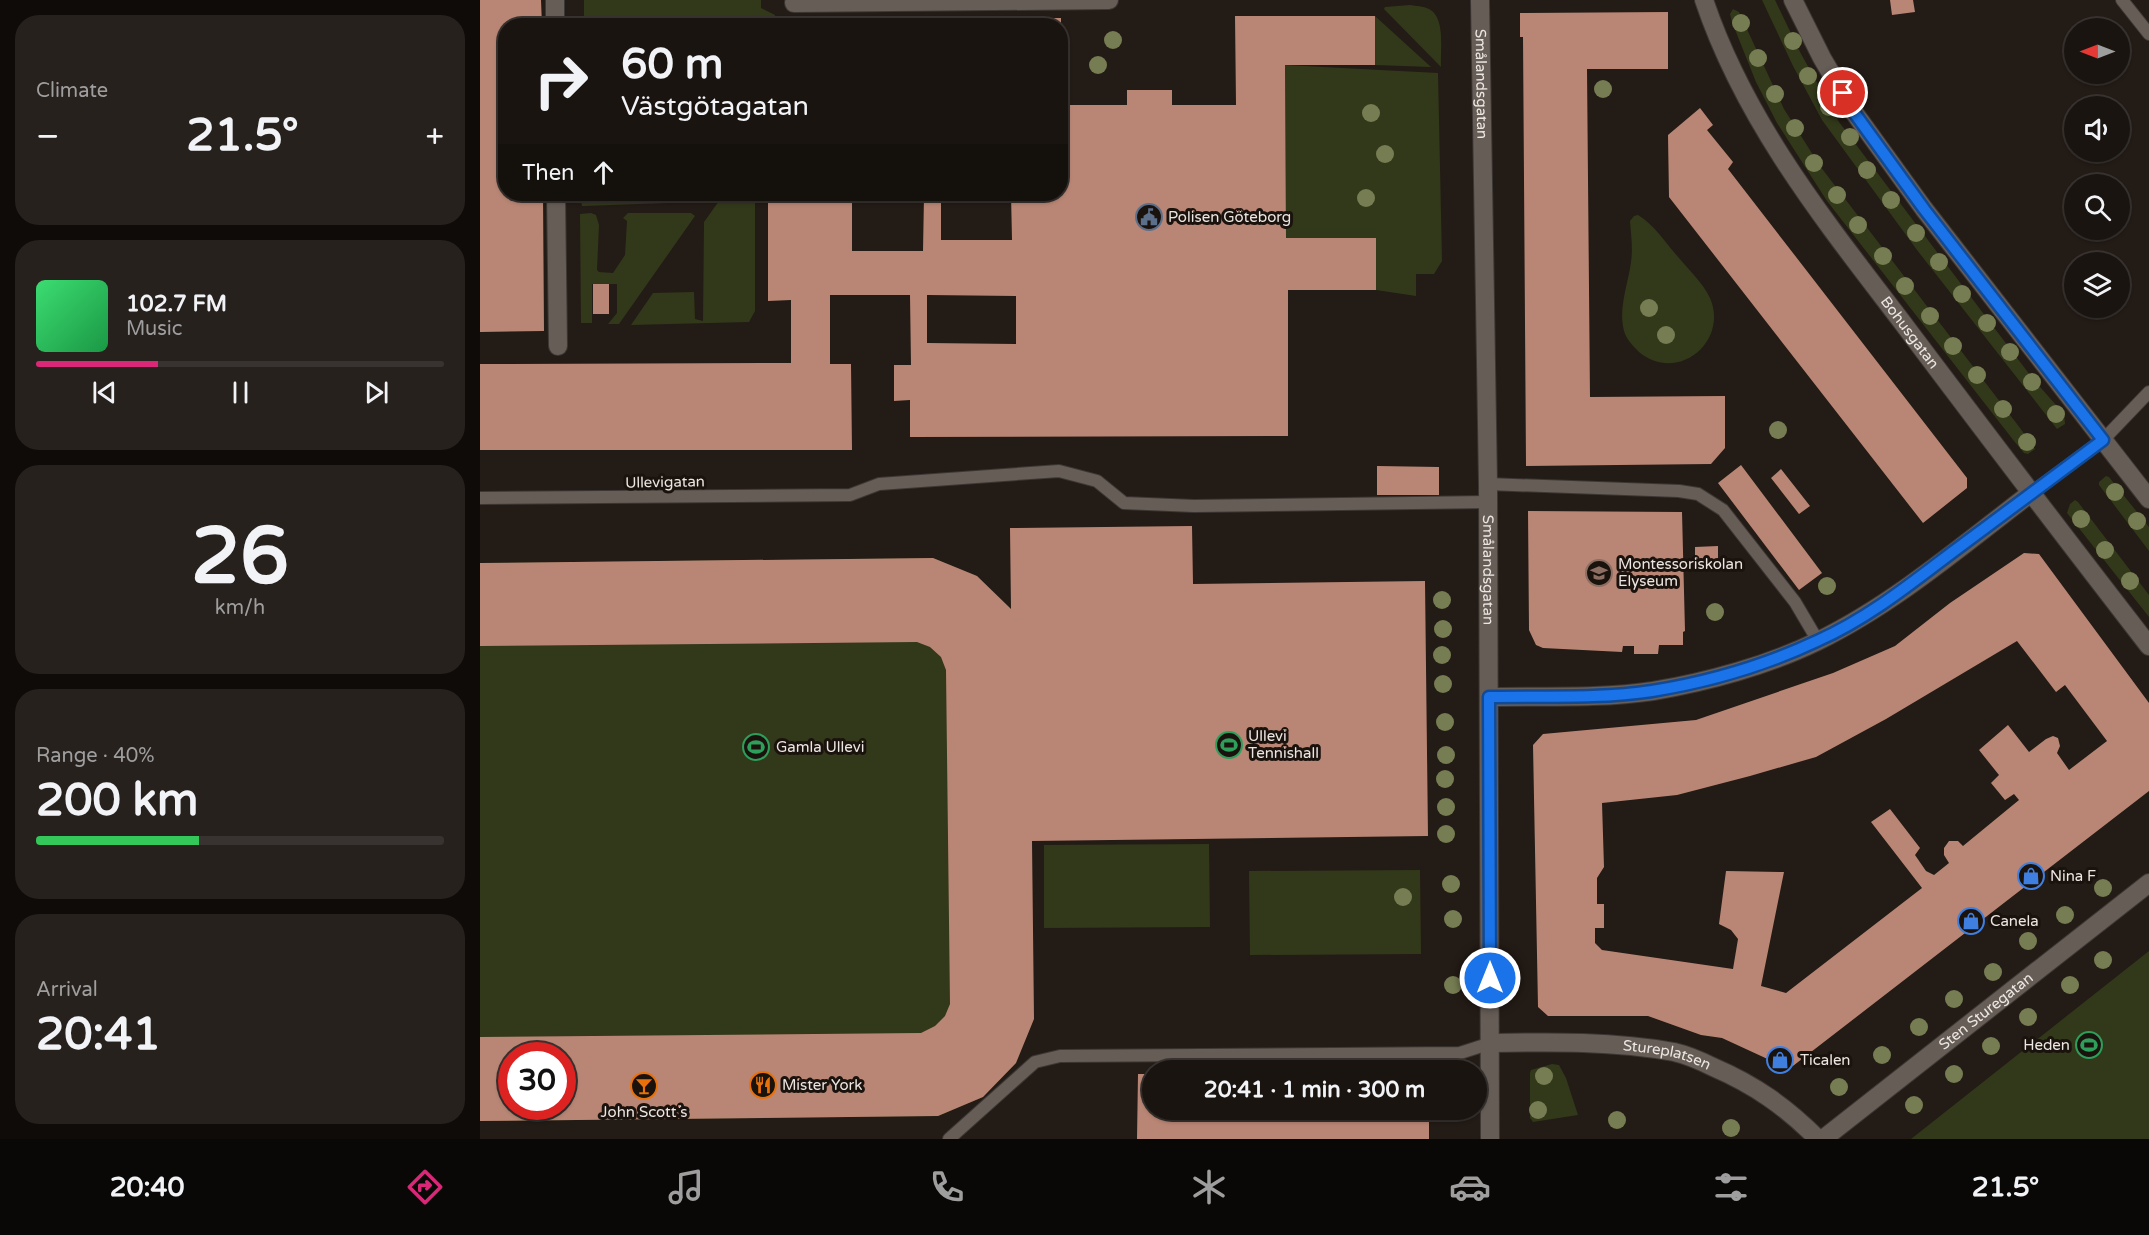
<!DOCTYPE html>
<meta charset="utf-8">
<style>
body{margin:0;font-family:"Varela Round",sans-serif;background:#27211e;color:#f1f3f6;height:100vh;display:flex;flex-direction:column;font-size:22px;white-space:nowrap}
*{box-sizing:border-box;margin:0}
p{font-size:20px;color:#9f9e9f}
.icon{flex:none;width:33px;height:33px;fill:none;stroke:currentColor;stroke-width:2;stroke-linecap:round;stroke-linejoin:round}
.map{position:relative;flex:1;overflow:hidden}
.panel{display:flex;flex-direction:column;gap:15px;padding:15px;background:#0e0b09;width:480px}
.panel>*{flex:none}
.guide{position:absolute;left:18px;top:18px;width:570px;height:183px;border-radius:24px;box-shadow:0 2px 4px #0004,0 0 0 2px #383330;background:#1a1410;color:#f1f3f6;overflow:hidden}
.needle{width:39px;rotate:270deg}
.fabs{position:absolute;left:1584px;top:18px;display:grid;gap:12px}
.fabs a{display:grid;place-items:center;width:66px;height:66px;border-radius:50%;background:#1a1410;box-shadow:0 2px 4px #0004,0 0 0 2px #383330;font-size:30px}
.speed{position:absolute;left:18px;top:1042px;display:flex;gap:12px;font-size:30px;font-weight:700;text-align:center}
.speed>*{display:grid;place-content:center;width:78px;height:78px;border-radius:50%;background:#1a1410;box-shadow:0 2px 4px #0004,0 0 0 2px #383330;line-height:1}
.speed .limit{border:9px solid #d22;background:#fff;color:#111}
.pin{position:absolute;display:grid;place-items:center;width:51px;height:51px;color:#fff;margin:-26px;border:3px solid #fff;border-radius:50%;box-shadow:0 2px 6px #0007}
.me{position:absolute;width:66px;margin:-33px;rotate:0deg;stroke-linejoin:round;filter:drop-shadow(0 0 4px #0008)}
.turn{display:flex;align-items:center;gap:21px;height:126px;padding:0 24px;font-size:27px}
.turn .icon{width:78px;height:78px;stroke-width:2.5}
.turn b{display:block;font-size:42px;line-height:51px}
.then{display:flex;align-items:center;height:57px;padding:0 24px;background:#0003;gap:12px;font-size:22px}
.big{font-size:45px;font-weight:700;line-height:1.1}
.panel .card{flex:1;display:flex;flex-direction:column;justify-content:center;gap:9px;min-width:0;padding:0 21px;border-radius:24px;background:#27211e}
.panel .dial{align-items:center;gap:0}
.dial b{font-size:78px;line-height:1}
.song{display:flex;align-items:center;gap:18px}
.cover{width:72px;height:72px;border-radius:9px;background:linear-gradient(135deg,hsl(140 70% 55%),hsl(140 70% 35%))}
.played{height:6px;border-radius:3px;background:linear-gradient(90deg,#db2777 30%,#383330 30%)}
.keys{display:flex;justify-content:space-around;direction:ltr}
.heat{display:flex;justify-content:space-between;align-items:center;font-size:33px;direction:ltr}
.charge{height:9px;border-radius:4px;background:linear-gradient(90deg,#34c759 40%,#383330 0)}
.trip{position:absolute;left:662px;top:1060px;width:345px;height:60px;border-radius:30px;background:#1a1410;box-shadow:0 2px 4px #0004,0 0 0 2px #383330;font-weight:700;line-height:60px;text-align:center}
.menu{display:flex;height:96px;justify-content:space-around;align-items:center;background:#0a0806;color:#9f9e9f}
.menu .icon{width:42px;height:42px}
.menu .current{color:#db2777}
.menu b{font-size:27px;color:#f1f3f6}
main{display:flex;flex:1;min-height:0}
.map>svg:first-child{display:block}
</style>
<main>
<section class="panel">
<div class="card"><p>Climate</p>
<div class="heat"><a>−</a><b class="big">21.5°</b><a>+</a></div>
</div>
<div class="card">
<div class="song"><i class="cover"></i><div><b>102.7 FM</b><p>Music</p></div></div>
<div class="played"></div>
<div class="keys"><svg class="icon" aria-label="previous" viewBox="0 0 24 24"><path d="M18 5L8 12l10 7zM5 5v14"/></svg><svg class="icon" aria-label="pause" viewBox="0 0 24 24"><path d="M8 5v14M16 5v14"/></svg><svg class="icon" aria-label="next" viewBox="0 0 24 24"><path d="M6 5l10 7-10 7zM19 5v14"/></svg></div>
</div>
<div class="card dial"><b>26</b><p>km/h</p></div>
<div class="card"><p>Range · 40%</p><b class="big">200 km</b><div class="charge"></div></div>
<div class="card"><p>Arrival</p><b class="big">20:41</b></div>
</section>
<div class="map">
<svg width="1669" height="1139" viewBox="0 0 1669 1139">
<rect width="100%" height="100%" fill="#231b15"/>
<path fill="#32391a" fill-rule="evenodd" d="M 104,0 L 281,0 L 281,8 L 295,15 L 294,25 L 104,25 Z
M 1282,0 L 1295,0 L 1320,52 L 1359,122 L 1506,317 L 1553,379 L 1584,414 L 1585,424 L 1577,429 L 1437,250 L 1342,120 L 1313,66 Z
M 930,5 C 936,6 943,6 949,9 C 966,18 960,50 961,67 L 904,9 L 905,7 Z
M 1253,9 L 1259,12 L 1304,109 L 1340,166 L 1540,428 L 1555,449 L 1548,454 L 1544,453 L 1534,441 L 1347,201 L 1297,123 L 1276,82 L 1252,22 L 1250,14 Z
M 895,16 L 951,67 L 895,65 Z
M 805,65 L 958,73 L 962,261 L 954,274 L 936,274 L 936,296 L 896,290 L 806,238 Z
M 100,194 L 232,194 L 223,201 L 217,202 L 102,206 Z
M 244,194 L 275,194 L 275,311 L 269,322 L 151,325 L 173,293 L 214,292 L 215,319 L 223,321 L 224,222 Z
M 111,213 L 116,215 L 119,225 L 117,270 L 119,272 L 133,273 L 145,255 L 147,221 L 143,218 L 148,213 L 211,213 L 215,216 L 139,324 L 128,324 L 137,313 L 137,284 L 112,284 L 112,323 L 101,323 L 100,214 Z
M 1158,215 C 1174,224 1187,245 1199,258 C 1209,270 1223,283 1230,298 C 1249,342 1197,384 1159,352 C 1154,347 1148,341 1145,334 C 1137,311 1148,285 1151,262 C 1153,248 1151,235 1150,221 L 1154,216 Z
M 1626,476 L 1629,477 L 1669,527 L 1669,551 L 1619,485 L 1619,482 Z
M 1595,500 L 1598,502 L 1669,595 L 1669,617 L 1587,513 L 1590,504 Z
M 453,558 L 497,576 L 531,609 L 536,1063 L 503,1097 L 458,1116 L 0,1121 L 0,563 ZM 32,1056 L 82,1056 L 82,1107 L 32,1107 Z
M 729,844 L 730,927 L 564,928 L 564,845 Z
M 940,870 L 941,954 L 770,955 L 769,871 Z
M 1669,951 L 1669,1139 L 1431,1139 Z
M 1072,1064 L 1079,1065 L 1086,1078 L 1098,1115 L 1053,1122 L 1050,1118 L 1050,1073 L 1051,1070 Z"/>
<path fill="#b98675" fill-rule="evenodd" d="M 0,0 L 61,0 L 62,26 L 26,26 L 26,194 L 63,194 L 64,331 L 0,332 Z
M 1410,0 L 1433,0 L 1435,12 L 1412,15 Z
M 1188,12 L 1188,69 L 1107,69 L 1110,397 L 1245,396 L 1245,448 L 1231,464 L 1046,466 L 1043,37 L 1040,37 L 1040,13 Z
M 755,16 L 895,16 L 895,65 L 805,65 L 806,238 L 896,238 L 896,290 L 808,290 L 808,436 L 430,437 L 430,400 L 414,401 L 414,365 L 431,365 L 430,295 L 350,295 L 350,364 L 371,364 L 372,450 L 0,450 L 0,364 L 311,363 L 311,300 L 288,301 L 288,194 L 461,194 L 461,240 L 532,240 L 531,194 L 580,194 L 580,105 L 647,105 L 647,90 L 692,90 L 692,105 L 756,105 ZM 372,196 L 444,196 L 443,251 L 372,251 ZM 447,295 L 536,296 L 536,344 L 447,343 Z
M 373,17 L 373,26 L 288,26 L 288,18 Z
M 445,18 L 581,18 L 581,26 L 445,26 Z
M 1220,108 L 1233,125 L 1227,130 L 1253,162 L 1248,169 L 1487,478 L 1487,488 L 1443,523 L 1189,197 L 1188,135 Z
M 113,284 L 129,284 L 129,314 L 113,314 Z
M 1261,465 L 1342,573 L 1319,590 L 1238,483 Z
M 897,466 L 959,467 L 959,495 L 897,495 Z
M 1301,469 L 1330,506 L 1319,514 L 1291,478 Z
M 1048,511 L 1202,512 L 1205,631 L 1203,632 L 1203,645 L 1179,645 L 1178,654 L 1154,654 L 1154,646 L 1143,646 L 1142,652 L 1063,648 L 1056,645 L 1049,630 Z
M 712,526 L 713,584 L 945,581 L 948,836 L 552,841 L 554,1019 L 536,1063 L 503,1097 L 458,1116 L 0,1121 L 0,1037 L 441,1033 L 455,1026 L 465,1016 L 470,1004 L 466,670 L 461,657 L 450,647 L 437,642 L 0,646 L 0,563 L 453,558 L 497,576 L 531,609 L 530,528 ZM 32,1056 L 82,1056 L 82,1107 L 32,1107 Z
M 1238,546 L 1238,564 L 1215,564 L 1215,547 Z
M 1544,553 L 1559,554 L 1669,703 L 1669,791 L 1309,1069 L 1242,1038 L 1221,1035 L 1168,1016 L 1068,1016 L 1058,1007 L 1053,745 L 1063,734 L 1216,720 L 1353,673 L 1415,646 L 1470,603 ZM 1537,641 L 1576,692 L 1585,685 L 1627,741 L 1589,770 L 1577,753 L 1580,746 L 1578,738 L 1573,736 L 1566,739 L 1549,752 L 1528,725 L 1499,750 L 1519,775 L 1511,783 L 1525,800 L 1534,794 L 1539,800 L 1483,846 L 1478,841 L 1469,841 L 1464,848 L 1464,855 L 1469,863 L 1454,875 L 1446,871 L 1435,855 L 1440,848 L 1410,809 L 1391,822 L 1442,888 L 1306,993 L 1281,986 L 1304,872 L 1246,871 L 1239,924 L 1251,930 L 1258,939 L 1253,969 L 1122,950 L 1115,943 L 1115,928 L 1124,928 L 1124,904 L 1117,904 L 1117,878 L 1124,867 L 1122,803 L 1197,795 L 1270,776 L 1336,757 L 1406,719 Z
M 658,1074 L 672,1074 L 672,1110 L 949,1110 L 949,1139 L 657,1139 Z"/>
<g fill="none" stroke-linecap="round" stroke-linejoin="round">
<defs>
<path id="service" d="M 1642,0 L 1669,34
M 1008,484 L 1199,491 L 1218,494 L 1243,510 L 1315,602 L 1338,641
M 1551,493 L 1623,440 L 1669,392
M 0,498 L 370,495 L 399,484 L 579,471 L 617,481 L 644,503 L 714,506 L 1007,502
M 469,1139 L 555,1062 L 580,1056 L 980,1053 L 1011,1043"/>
<g id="minor">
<path d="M 75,0 L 75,26"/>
<path id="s1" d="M 1000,0 L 1008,484 L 1010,1139"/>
<path id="s2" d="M 1224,0 C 1265,122 1345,221 1422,322 C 1504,431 1586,539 1669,646"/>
<path d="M 1313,0 L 1342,58 L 1373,111 L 1444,209 L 1669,499"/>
<path d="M 314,3 L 629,0"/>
<path d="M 76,194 L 78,346"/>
<path d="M 1009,697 C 1063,696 1119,699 1173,691 C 1227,682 1289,665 1338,641 C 1414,604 1484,544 1551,493"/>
<path id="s3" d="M 1011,1043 C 1072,1042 1134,1041 1194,1052 C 1207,1055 1221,1061 1233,1067 C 1275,1085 1306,1107 1338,1139"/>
<path id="s4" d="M 1343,1139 L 1669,883"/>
</g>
</defs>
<use href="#service" stroke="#3d3734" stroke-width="14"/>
<use href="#minor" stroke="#3d3734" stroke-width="20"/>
<use href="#service" stroke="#675d57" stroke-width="12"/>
<use href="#minor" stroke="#675d57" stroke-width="18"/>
</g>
<g fill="#777d52">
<circle cx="1261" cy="23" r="9"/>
<circle cx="633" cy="40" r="9"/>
<circle cx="1313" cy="41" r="9"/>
<circle cx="1278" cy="58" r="9"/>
<circle cx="618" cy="65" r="9"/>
<circle cx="1328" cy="76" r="9"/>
<circle cx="1123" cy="89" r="9"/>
<circle cx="1295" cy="94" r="9"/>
<circle cx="1349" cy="107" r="9"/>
<circle cx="891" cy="113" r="9"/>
<circle cx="1315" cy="128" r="9"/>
<circle cx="1370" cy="137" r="9"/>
<circle cx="905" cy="154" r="9"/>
<circle cx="1334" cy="163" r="9"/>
<circle cx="1387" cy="170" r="9"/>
<circle cx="1357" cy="195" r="9"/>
<circle cx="886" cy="198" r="9"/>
<circle cx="1411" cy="200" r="9"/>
<circle cx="1378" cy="225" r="9"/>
<circle cx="1436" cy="233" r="9"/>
<circle cx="1403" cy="256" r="9"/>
<circle cx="1459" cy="262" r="9"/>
<circle cx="1425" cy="286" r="9"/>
<circle cx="1482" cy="294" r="9"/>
<circle cx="1169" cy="308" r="9"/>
<circle cx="1450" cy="316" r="9"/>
<circle cx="1507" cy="323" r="9"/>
<circle cx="1186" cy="335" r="9"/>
<circle cx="1473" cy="346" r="9"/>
<circle cx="1530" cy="352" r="9"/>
<circle cx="1497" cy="375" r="9"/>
<circle cx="1552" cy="382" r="9"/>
<circle cx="1523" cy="409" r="9"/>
<circle cx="1576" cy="414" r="9"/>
<circle cx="1298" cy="430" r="9"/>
<circle cx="1547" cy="442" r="9"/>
<circle cx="1635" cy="492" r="9"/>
<circle cx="1601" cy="519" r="9"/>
<circle cx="1657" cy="521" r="9"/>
<circle cx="1625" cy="550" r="9"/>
<circle cx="1650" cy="581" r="9"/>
<circle cx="1347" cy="586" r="9"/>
<circle cx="962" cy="600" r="9"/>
<circle cx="1235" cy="612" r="9"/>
<circle cx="963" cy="629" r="9"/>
<circle cx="962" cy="655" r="9"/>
<circle cx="963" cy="684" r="9"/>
<circle cx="965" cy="722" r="9"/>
<circle cx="966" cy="755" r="9"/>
<circle cx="965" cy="779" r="9"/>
<circle cx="966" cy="807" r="9"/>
<circle cx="966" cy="834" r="9"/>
<circle cx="971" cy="884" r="9"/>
<circle cx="1623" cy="888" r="9"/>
<circle cx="923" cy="897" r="9"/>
<circle cx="1585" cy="915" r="9"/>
<circle cx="973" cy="919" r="9"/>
<circle cx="1548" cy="941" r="9"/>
<circle cx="1623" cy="960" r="9"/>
<circle cx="1513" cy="972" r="9"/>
<circle cx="973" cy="985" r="9"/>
<circle cx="1590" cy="985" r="9"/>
<circle cx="1474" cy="999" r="9"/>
<circle cx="1548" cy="1017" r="9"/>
<circle cx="1439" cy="1027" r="9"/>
<circle cx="1511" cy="1046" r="9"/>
<circle cx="1402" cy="1055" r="9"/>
<circle cx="1474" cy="1074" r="9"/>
<circle cx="1064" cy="1076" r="9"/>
<circle cx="1359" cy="1087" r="9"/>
<circle cx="1434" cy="1105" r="9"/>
<circle cx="1058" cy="1110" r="9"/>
<circle cx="1137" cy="1120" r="9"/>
<circle cx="1251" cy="1128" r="9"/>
</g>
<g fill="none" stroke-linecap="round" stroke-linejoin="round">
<defs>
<path id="route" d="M 1010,978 L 1009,697 C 1063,696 1119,699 1172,691 C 1228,682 1286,665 1337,641 C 1385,620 1428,586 1470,554 C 1521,516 1572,478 1623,440 L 1444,209 L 1373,111 L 1363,93"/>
</defs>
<use href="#route" stroke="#114b97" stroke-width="15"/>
<use href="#route" stroke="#1a73e8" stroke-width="10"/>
</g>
<defs>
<symbol id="civic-ring" viewBox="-11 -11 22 22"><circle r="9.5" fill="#1a120d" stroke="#5c6f8a" stroke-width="1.5"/><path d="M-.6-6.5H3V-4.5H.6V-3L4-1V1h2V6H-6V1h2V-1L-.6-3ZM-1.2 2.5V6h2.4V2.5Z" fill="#5c6f8a"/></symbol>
<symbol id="school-ring" viewBox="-11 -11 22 22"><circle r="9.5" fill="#1a120d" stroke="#8d6e63" stroke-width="1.5"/><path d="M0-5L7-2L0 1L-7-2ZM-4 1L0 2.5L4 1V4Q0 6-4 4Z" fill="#8d6e63"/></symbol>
<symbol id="stadium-ring" viewBox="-11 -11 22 22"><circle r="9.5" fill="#1a120d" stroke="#2e9e5b" stroke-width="1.5"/><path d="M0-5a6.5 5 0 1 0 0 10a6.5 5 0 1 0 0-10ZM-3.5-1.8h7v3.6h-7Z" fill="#2e9e5b"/></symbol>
<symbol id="shop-ring" viewBox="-11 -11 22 22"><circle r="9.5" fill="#1a120d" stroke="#3f7fe0" stroke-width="1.5"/><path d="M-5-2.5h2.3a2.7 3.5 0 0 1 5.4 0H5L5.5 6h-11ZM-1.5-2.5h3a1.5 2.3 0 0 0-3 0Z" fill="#3f7fe0"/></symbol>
<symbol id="restaurant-ring" viewBox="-11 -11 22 22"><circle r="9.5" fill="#1a120d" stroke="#e8710a" stroke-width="1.5"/><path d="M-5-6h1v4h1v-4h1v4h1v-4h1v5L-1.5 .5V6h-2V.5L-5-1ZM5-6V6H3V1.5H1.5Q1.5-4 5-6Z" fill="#e8710a"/></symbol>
<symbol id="bar-ring" viewBox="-11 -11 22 22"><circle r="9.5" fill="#1a120d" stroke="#e8710a" stroke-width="1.5"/><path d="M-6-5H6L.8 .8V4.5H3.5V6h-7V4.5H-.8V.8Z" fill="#e8710a"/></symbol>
</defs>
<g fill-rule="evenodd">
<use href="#civic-ring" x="654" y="202" width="30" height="30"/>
<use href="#school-ring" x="1104" y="558" width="30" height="30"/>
<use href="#stadium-ring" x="734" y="730" width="30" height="30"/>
<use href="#stadium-ring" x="261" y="732" width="30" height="30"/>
<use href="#shop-ring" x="1536" y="861" width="30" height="30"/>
<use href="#shop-ring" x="1476" y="906" width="30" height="30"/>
<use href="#stadium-ring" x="1594" y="1030" width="30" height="30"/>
<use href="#shop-ring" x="1285" y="1045" width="30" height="30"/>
<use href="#restaurant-ring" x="268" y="1070" width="30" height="30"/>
<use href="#bar-ring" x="149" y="1071" width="30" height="30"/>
</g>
<g text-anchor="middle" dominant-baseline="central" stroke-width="6" stroke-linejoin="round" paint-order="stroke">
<g font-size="15" fill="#ece6e2" stroke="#1a120d">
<text stroke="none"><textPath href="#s1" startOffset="84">Smålandsgatan</textPath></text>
<text stroke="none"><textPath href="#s2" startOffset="393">Bohusgatan</textPath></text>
<text transform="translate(185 482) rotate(-1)">Ullevigatan</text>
<text stroke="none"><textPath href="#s1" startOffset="570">Smålandsgatan</textPath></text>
<text stroke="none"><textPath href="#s4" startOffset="207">Sten Sturegatan</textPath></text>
<text stroke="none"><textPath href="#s3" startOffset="177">Stureplatsen</textPath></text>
</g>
<g font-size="15" fill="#ece6e2" stroke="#1a120d" text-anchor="start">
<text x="688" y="217">Polisen Göteborg</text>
<text x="1138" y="564">Montessoriskolan<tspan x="1138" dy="17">Elyseum</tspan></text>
<text x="768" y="736">Ullevi<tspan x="768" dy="17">Tennishall</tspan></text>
<text x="296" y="747">Gamla Ullevi</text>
<text x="1570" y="876">Nina F</text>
<text x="1510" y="921">Canela</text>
<text x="1590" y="1045" text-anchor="end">Heden</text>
<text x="1320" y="1060">Ticalen</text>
<text x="302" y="1085">Mister York</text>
<text x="164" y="1112" text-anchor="middle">John Scott´s</text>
</g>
</g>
</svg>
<div class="fabs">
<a><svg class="needle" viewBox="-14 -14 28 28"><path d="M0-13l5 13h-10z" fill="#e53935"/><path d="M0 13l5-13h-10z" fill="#9f9e9f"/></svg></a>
<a><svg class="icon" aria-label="sound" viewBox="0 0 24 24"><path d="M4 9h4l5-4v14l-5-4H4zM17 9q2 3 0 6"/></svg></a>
<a><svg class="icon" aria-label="search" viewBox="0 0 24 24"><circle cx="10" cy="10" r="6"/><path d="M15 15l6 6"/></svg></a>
<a><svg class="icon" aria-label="layers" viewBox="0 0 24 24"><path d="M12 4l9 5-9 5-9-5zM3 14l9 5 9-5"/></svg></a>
</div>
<div class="speed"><div class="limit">30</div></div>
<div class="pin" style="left:1363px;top:93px;background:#d93025"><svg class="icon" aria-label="arrive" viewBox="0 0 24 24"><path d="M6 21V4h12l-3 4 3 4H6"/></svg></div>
<svg class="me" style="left:1010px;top:978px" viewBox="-20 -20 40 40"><circle r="17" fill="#1a73e8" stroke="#fff" stroke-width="3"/><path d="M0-11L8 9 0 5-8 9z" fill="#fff"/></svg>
<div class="trip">20:41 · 1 min · 300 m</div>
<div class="guide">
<div class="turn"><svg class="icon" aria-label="right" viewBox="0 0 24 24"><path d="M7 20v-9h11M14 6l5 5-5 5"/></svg><div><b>60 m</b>Västgötagatan</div></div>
<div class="then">Then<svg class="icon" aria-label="ahead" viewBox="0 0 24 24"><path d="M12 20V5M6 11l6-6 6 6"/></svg></div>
</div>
</div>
</main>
<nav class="menu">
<b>20:40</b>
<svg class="icon current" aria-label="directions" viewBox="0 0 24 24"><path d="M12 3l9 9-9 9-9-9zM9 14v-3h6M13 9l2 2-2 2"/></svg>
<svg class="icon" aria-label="music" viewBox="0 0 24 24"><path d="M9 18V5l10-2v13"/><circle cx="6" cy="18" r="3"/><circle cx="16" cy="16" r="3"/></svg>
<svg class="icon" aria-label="phone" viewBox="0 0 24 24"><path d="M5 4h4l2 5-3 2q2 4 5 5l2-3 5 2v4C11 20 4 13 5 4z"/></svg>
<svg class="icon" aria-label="climate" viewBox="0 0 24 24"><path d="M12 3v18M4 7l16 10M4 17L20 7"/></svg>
<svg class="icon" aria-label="car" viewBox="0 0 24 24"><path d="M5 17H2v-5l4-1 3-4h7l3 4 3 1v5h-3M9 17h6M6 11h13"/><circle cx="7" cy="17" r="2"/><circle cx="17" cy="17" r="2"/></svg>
<svg class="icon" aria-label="filters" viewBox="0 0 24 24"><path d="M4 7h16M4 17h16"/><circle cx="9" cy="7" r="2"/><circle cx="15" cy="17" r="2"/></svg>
<b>21.5°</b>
</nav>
